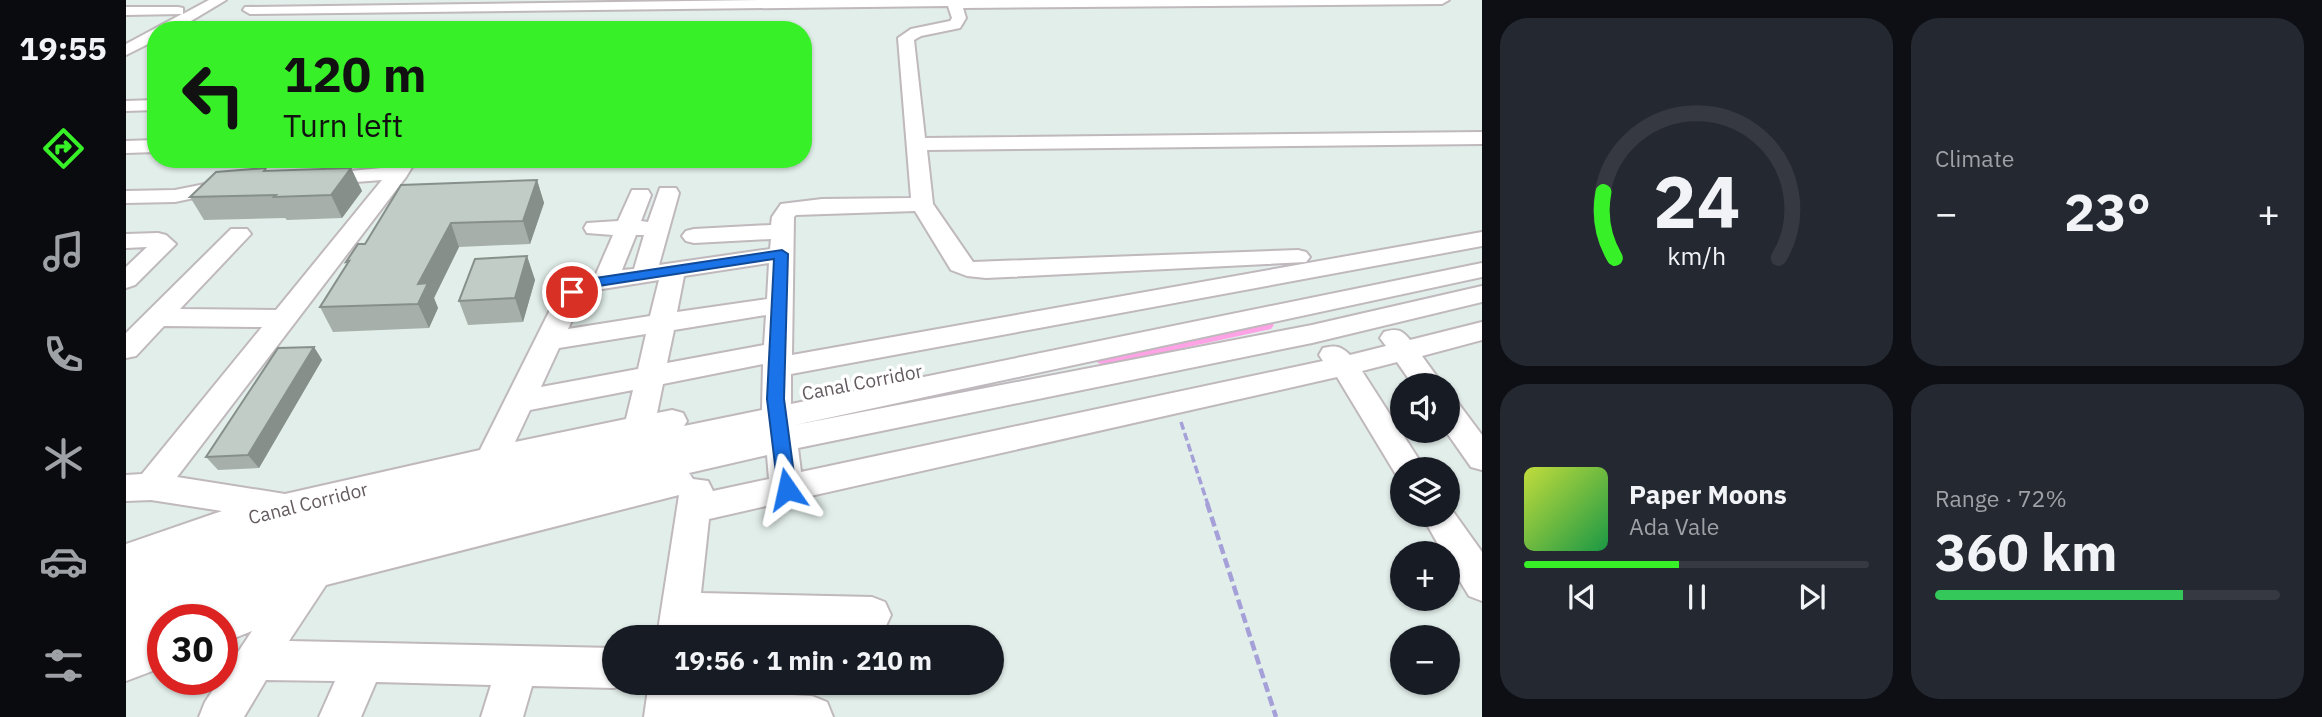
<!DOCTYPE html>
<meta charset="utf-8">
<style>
body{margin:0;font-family:"IBM Plex Sans",sans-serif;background:#242831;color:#f1f3f6;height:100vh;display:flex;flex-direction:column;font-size:26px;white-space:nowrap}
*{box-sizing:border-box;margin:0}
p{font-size:23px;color:#9ea1a6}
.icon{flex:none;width:38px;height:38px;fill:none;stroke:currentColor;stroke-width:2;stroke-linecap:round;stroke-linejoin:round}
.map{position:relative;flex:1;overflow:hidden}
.panel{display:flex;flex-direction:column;gap:18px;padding:18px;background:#0d0f14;width:840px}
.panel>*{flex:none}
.hud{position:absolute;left:21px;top:21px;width:665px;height:147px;border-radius:28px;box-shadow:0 2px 5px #0004;background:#38f027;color:#111;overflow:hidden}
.controls{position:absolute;left:1264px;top:373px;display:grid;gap:14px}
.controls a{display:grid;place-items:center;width:70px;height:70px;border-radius:50%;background:#171b24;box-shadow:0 2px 5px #0004;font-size:35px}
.speed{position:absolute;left:21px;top:604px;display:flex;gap:14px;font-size:35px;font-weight:700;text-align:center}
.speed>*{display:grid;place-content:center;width:91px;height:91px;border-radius:50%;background:#171b24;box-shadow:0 2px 5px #0004;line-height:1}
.speed .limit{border:10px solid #d22;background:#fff;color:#111}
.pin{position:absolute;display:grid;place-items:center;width:60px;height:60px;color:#fff;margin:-30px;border:4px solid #fff;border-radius:50%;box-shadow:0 2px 7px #0007}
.me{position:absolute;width:77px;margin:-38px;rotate:349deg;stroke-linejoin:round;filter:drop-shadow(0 0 5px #0008)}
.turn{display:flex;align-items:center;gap:24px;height:147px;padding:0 21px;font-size:32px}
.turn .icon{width:91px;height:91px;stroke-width:2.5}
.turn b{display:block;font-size:49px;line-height:60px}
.big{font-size:52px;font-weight:700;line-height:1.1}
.panel .card{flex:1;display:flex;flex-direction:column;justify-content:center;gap:10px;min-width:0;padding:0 24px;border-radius:28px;background:#242831}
.panel .dial{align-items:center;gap:0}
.dial svg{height:182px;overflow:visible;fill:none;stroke:#363941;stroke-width:7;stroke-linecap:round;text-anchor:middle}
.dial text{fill:#f1f3f6;stroke:none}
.song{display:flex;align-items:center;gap:21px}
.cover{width:84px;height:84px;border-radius:10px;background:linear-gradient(135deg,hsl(70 70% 55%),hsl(140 70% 35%))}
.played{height:7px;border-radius:4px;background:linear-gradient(90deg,#38f027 45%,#363941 45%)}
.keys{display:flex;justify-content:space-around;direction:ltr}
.heat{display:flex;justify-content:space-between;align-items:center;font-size:38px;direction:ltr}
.charge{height:10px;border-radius:5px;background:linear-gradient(90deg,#34c759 72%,#363941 0)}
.panel .tiles{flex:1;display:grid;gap:18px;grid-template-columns:repeat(2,1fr)}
.trip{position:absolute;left:476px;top:625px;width:402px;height:70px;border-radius:35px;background:#171b24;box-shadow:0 2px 5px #0004;font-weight:700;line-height:70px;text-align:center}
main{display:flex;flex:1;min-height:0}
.dock{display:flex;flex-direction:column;width:126px;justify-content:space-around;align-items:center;background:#090b0e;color:#9ea1a6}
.dock .icon{width:49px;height:49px}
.dock .current{color:#38f027}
.dock b{font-size:32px;color:#f1f3f6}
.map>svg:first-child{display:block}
</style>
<main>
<nav class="dock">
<b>19:55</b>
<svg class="icon current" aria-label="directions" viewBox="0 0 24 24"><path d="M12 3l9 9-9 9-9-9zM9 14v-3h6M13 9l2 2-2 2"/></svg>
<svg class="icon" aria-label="music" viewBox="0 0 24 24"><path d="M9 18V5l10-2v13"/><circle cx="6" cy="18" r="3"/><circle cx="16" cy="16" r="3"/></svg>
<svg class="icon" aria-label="phone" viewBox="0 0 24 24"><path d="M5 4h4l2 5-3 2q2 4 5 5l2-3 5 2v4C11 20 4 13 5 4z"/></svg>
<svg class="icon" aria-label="climate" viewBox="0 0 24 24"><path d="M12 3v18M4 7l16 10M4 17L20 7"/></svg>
<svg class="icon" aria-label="car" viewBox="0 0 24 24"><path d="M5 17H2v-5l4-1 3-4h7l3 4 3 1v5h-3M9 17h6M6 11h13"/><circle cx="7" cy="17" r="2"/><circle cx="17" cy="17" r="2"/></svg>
<svg class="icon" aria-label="filters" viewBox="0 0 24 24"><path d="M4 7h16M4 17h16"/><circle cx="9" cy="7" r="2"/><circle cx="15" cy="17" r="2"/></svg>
</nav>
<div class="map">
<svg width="1356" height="717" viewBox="0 0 1356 717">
<rect width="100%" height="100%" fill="#e2eeea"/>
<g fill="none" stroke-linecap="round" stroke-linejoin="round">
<path fill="#ffa2e6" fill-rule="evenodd" d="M 1139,319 L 1148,325 L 1145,329 L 979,365 L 972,363 L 969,358 L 972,353 L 979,351 Z"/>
<defs>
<path id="minor" d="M 83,0 L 100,0 L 50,30 L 30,30 L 30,40 L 0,55 L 0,44 L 56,14 L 0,15 L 0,7 L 52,7 L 57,8 L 57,14 Z
M 634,0 L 1323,0 L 1316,4 L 837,8 L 840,18 L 834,28 L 795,36 L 788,40 L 799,138 L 1356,132 L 1356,144 L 801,150 L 807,204 L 847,262 L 1172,250 L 1180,252 L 1184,257 L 1180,262 L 860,278 L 841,276 L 825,270 L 789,211 L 670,215 L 668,217 L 666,355 L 1356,232 L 1356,246 L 665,374 L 665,404 L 1356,263 L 1356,277 L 669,425 L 1186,325 L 1356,286 L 1356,302 L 1186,343 L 672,448 L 675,472 L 1197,361 L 1193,355 L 1197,348 C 1209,345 1215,346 1224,355 L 1260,346 L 1254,338 L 1258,332 C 1271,328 1276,330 1284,340 L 1356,322 L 1356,340 L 1296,356 L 1317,385 L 1287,385 L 1271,362 L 1236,371 L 1299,469 L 1276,469 L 1276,479 L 1272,478 L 1211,377 L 583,519 L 575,593 L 746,597 L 759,602 L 765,615 L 759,628 L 746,633 L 571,628 L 569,637 L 531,637 L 553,495 L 200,585 L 163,641 L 488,648 L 488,682 L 501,682 L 488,688 L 406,686 L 397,717 L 355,717 L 365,685 L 250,682 L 235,717 L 193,717 L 209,681 L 140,680 L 118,717 L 73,717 L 79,702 L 126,631 L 96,643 L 96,620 L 37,620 L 37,667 L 0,681 L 0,544 L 96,511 L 25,500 L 0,501 L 0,475 L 16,474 L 136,327 L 38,326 L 10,356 L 0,358 L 0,333 L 105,229 L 121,229 L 125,234 L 54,309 L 150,310 L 256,180 L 190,185 L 183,183 L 180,179 L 183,175 L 266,167 L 271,159 L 291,159 L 280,177 L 51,477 L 159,494 L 354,450 L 433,292 C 441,280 457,276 470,274 L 487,235 L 461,233 L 458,228 L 461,223 L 492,221 L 506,190 L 522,190 L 525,195 L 515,221 L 522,222 L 534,188 L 550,188 L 553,193 L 533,265 L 644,249 L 645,239 L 568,243 L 560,241 L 556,236 L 560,231 L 568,229 L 645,225 L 646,217 L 655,204 L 696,199 L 785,198 L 772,38 L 785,29 L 824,21 L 826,18 L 822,6 L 124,14 L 117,10 L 119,7 ZM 510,235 L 518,235 L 508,269 L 496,270 ZM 643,263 L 641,299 L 551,312 L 558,276 ZM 533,280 L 524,316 L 442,329 L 457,297 L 470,290 ZM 640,315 L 638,345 L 541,363 L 548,330 ZM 520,334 L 512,369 L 415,387 L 433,348 ZM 637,364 L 636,410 L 558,426 L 561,421 L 557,413 L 546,410 L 531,413 L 537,384 ZM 507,390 L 500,419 L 389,442 L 404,410 ZM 641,455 L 643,479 L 587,491 L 582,481 L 567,479 L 563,473 Z
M 30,100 L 30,110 L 0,111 L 0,101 Z
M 30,140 L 30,152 L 0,153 L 0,141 Z
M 104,179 L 111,181 L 115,185 L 111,189 L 49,202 L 0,203 L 0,191 L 49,190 Z
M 32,233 L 40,235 L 50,244 L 9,285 L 0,288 L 0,267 L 21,247 L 0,248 L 0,234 Z
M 1321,400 L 1332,403 L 1356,435 L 1356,470 L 1345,467 L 1319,430 L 1321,430 Z
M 1321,503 L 1356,552 L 1356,601 L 1343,596 L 1321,560 L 1321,553 L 1317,553 L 1295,514 L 1321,514 Z
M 523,682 L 563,682 L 563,690 L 686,696 L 701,702 L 707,717 L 518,717 Z"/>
</defs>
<use href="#minor" stroke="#bfb8bc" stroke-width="4"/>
<path stroke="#a6a0d9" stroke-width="3.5" stroke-dasharray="8 3.5" stroke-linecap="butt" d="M 1055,422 L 1082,505"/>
<path stroke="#a6a0d9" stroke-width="4.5" stroke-dasharray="10 4.5" stroke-linecap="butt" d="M 1081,503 L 1150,717"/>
<use href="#minor" fill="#fff" fill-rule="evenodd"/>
</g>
<path fill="#a6afaa" d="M 225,168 L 236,191 L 216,218 L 161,220 L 159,218 L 78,220 L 64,197 L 142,171 Z
M 411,180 L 418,203 L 404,244 L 333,247 L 308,298 L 312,308 L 303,328 L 207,332 L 194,307 L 222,264 L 220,262 L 239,244 Z
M 401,256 L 409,280 L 397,322 L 342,325 L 333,301 Z
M 188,347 L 196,360 L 133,468 L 92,470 L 80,457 Z"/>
<path fill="#878f8b" d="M 225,168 L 236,191 L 216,218 L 205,195 Z
M 411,180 L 418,203 L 404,244 L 397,221 Z
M 325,223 L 333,247 L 308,298 L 312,308 L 303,328 L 292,304 L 292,284 Z
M 401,256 L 409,280 L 397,322 L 389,298 Z
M 188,347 L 196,360 L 133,468 L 122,455 Z"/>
<path fill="#c1ccc6" stroke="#878f8b" stroke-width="2" d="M 140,168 L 138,171 L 225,168 L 205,195 L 148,197 L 150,195 L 64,197 L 90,172 Z
M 411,180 L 397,221 L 325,223 L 292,284 L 302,283 L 292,304 L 194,307 L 223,261 L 220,262 L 232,244 L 239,244 L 275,185 Z
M 401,256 L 389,298 L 333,301 L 349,259 Z
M 188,347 L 122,455 L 80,457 L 152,348 Z"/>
<path fill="#1a73e8" stroke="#114b97" stroke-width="2" d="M 656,250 L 662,254 L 658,399 L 670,489 L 668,494 L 661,496 L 654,494 L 652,489 L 641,399 L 648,259 L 466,287 L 446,296 L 439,292 L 463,279 Z"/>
<g text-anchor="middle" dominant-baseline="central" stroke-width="7" stroke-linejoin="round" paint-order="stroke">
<g font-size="19" fill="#645b60" stroke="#fff">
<text transform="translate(736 382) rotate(-11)">Canal Corridor</text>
<text transform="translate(182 503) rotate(-14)">Canal Corridor</text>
</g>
</g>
</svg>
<div class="controls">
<a><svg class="icon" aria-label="sound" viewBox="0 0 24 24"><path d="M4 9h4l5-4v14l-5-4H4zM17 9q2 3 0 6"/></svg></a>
<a><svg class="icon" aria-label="layers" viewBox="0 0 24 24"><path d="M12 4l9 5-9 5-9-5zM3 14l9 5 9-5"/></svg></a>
<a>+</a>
<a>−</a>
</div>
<div class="speed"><div class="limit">30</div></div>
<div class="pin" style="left:446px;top:292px;background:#d93025"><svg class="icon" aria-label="arrive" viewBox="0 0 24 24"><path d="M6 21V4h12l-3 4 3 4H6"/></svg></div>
<svg class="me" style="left:661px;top:489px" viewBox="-20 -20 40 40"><path d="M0-17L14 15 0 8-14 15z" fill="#1a73e8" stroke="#fff" stroke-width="4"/></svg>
<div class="trip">19:56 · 1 min · 210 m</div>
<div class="hud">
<div class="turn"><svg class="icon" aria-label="left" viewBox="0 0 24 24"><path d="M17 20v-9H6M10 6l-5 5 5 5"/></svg><div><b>120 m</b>Turn left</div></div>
</div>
</div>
<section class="panel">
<div class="tiles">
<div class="card dial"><svg viewBox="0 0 100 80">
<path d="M14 69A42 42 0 1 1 86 69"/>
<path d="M14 69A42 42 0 0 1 9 40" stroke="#38f027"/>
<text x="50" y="56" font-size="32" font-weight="700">24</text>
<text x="50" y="72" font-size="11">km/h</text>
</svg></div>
<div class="card"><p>Climate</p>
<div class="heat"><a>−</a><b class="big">23°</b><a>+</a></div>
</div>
<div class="card">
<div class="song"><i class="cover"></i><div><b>Paper Moons</b><p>Ada Vale</p></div></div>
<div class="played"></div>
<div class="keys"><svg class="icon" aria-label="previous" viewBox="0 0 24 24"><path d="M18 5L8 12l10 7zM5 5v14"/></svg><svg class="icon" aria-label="pause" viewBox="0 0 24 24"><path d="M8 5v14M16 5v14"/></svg><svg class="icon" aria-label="next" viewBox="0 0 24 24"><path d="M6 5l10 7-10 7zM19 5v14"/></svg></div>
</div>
<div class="card"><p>Range · 72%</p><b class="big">360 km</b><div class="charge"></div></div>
</div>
</section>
</main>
